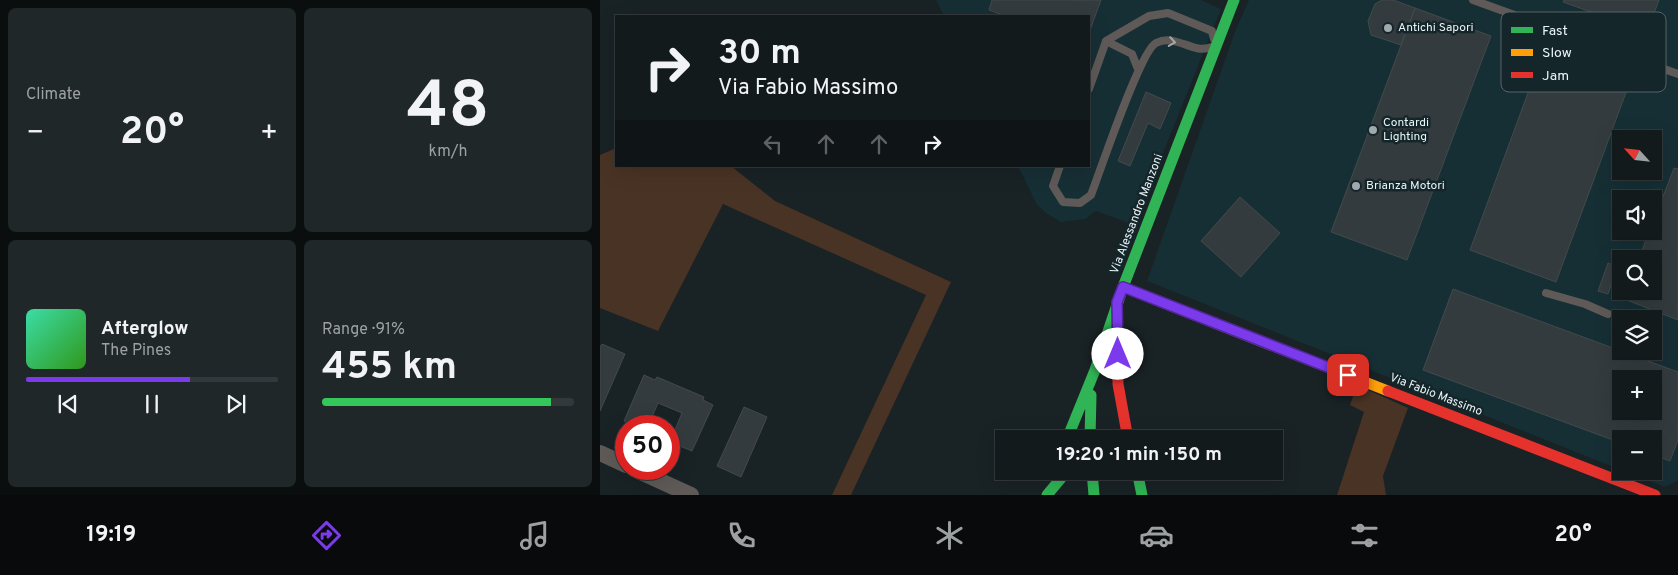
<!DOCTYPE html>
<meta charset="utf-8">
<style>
body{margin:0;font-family:Overpass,sans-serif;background:#202729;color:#f1f3f6;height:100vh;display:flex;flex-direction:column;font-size:19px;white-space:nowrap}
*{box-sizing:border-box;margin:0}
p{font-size:16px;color:#9da1a3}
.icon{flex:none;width:28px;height:28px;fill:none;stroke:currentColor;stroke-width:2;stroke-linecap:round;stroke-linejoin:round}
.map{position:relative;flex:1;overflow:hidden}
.side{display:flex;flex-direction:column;gap:8px;padding:8px;background:#0a0e0f;width:600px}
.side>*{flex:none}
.top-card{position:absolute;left:15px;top:15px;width:475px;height:152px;border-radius:0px;box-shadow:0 5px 20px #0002,0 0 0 1px #32383b;background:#131a1c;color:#f1f3f6;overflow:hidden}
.needle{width:32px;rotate:297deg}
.buttons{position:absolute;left:1012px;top:130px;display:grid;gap:10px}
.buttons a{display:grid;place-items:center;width:50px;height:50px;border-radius:0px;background:#131a1c;box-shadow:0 5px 20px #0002,0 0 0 1px #32383b;font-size:25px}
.speed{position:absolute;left:15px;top:415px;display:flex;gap:10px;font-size:25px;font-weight:700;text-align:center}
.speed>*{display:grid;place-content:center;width:65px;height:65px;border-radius:50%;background:#131a1c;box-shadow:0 5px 20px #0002,0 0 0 1px #32383b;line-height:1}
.speed .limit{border:8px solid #d22;background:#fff;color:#111}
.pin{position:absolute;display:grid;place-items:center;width:42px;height:42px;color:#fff;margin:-21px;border-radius:10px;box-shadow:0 2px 8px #0006}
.me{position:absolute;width:55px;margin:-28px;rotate:0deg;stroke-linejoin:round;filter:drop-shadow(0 0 4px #0008)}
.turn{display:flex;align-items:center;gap:18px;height:105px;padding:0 20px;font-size:22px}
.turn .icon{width:65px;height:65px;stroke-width:2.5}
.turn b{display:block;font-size:35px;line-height:42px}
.lanes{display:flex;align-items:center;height:48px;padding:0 20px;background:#0003;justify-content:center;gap:25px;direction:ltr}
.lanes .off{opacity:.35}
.big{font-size:38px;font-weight:700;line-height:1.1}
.side .tile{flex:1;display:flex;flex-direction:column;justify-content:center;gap:8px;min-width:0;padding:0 18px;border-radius:8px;background:#202729}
.side .dial{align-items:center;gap:0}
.dial b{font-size:65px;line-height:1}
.song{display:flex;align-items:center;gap:15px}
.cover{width:60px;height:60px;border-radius:8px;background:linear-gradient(135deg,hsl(160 70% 55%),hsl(110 70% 35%))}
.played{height:5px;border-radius:2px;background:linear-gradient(90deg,#7c3aed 65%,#32383b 65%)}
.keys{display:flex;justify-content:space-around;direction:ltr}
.heat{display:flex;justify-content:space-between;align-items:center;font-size:28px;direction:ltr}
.charge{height:8px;border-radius:4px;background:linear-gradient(90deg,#34c759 91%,#32383b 0)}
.side .tiles{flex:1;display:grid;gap:8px;grid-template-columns:repeat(2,1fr)}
.trip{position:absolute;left:395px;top:430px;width:288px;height:50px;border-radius:0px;background:#131a1c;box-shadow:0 5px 20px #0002,0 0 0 1px #32383b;font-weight:700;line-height:50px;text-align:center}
.menu{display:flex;height:80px;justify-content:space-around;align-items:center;background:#080a0b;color:#9da1a3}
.menu .icon{width:35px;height:35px}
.menu .active{color:#7c3aed}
.menu b{font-size:22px;color:#f1f3f6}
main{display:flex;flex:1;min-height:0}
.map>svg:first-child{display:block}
</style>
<main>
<section class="side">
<div class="tiles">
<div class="tile"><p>Climate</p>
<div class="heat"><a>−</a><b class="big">20°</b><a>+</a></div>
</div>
<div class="tile dial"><b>48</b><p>km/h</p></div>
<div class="tile">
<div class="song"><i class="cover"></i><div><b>Afterglow</b><p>The Pines</p></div></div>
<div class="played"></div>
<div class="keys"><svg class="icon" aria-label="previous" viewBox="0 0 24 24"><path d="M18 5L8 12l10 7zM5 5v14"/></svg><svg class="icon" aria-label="pause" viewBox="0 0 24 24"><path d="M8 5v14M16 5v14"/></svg><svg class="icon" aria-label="next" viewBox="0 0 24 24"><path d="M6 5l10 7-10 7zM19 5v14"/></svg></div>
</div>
<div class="tile"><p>Range · 91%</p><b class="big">455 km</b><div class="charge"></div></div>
</div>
</section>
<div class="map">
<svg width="1078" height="495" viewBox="0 0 1078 495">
<rect width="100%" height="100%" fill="#192225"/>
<path fill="#162f35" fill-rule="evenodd" d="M 336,0 L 601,0 L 621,9 L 534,225 L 496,211 L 485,219 L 461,222 L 447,214 L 437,205 L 418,166 L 489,166 L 489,16 L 344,16 Z
M 649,0 L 1078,0 L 1078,477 L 1077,481 L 1065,487 L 1024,471 L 1054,471 L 1054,439 L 1021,439 L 1021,470 L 547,281 L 636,29 ZM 1021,139 L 1054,139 L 1054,171 L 1021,171 ZM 1021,199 L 1054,199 L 1054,231 L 1021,231 ZM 1021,259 L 1054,259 L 1054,291 L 1021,291 ZM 1021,319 L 1054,319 L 1054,351 L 1021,351 ZM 1021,379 L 1054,379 L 1054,411 L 1021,411 Z"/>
<path fill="#493324" d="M 16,148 L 16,166 L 131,166 L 175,201 L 351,282 L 251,495 L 232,495 L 326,295 L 123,204 L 58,331 L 0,308 L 0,155 Z
M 757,385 L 808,408 L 783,476 L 786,495 L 737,495 L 764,412 L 750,405 Z"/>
<path fill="#343b3e" stroke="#424a4c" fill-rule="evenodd" d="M 392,0 L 501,0 L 489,33 L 489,16 L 405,16 L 389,10 Z
M 782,0 L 793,0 L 815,8 L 801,45 L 771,35 L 768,21 L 775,4 Z
M 964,0 L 1059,0 L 1047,32 L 963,2 Z
M 815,8 L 891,36 L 807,260 L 731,232 Z
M 942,55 L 1028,87 L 956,282 L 870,250 Z
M 546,92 L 571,103 L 560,129 L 548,123 L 530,166 L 518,161 Z
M 1074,168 L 1078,169 L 1078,320 L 1024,299 L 1027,291 L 1054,291 L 1054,259 L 1039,259 L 1049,231 L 1054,231 L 1054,220 Z
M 640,197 L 680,233 L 641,277 L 601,241 Z
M 1008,263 L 1017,267 L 1008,294 L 998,291 Z
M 853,289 L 1078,372 L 1078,440 L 1070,461 L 1054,455 L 1054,439 L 1021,439 L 1021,443 L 823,370 ZM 1021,379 L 1054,379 L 1054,411 L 1021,411 Z
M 2,344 L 25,354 L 0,411 L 0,347 Z
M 44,375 L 55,380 L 57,377 L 104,397 L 103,400 L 113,405 L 92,451 L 70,442 L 82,413 L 58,403 L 48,426 L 35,426 L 24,421 Z
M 144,407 L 167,417 L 141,477 L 117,466 Z"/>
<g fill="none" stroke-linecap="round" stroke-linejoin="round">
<path stroke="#5f5a57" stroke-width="8" d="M 873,0 L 1078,74
M 506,41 L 549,16 L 568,13 L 612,31 L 614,39
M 489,89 L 506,41 L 532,54 L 538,69
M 460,166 L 453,186 L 463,202 L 480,203 L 491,195 C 500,172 540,51 556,43 C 577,33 592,55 612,47
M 946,293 L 985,304 L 1008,314"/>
<path stroke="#5f5a57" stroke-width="16" d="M 0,453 L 26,465
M 34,469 L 91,495"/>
<path stroke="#30b455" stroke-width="11" d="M 467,439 L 495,370 L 523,287 L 634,0
M 490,439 L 491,395
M 492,471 L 494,495
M 537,471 L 542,495
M 447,495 L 467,471"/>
<path stroke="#ff9f0a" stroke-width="11" d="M 523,287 L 788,391"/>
<path stroke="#e5322d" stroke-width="11" d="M 517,321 L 518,384 L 528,439
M 788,391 L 1055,495"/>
</g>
<defs><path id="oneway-chevron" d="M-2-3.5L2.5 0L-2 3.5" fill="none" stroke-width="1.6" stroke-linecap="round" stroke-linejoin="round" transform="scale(1.25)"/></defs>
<use stroke="#a4a7a7" href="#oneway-chevron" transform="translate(572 42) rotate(9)"/>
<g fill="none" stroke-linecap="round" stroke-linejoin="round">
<defs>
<path id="route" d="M 518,354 L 517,302 L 523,287 L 748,375"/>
</defs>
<use href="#route" stroke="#51269a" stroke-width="12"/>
<use href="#route" stroke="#7c3aed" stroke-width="9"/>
</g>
<g fill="#a0aaae" stroke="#14262a" stroke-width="2">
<circle cx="788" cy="28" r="5"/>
<circle cx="773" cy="130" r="5"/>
<circle cx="756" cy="186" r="5"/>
</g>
<g text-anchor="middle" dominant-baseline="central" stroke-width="5" stroke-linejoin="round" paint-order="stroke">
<g font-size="12" fill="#e9f4f7" stroke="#14262a" text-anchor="start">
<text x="798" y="28">Antichi Sapori</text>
<text x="783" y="123">Contardi<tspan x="783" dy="14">Lighting</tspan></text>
<text x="766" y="186">Brianza Motori</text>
</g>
<g font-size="12" fill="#e9f4f7" stroke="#14262a">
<text transform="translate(537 214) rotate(-69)">Via Alessandro Manzoni</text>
<text transform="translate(836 395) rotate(21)">Via Fabio Massimo</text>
</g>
</g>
<rect x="901" y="12" width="165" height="80" rx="8" fill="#14262a" stroke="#546468" stroke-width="1"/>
<rect x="911" y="27" width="22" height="6" fill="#30b455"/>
<rect x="911" y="49" width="22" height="7" fill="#ff9f0a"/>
<rect x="911" y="72" width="22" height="6" fill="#e5322d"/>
<g font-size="14" fill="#e9f4f7">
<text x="942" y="35">Fast</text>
<text x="942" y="57">Slow</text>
<text x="942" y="80">Jam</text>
</g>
</svg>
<div class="buttons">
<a><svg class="needle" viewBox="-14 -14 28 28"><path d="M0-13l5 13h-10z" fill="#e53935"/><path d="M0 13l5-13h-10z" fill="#9da1a3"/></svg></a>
<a><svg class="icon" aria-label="sound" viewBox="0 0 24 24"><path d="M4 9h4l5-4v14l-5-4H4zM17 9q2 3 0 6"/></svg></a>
<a><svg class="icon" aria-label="search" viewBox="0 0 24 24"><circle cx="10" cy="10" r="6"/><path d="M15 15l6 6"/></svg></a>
<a><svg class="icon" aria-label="layers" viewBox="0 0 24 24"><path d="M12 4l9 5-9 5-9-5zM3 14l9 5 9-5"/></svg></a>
<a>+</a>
<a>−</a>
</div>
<div class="speed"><div class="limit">50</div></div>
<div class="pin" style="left:748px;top:375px;background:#d93025"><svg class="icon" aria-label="arrive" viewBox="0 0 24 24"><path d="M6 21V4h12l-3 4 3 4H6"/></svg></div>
<svg class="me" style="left:518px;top:354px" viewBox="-20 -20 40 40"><circle r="19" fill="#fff"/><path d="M0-13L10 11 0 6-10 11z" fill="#7c3aed"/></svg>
<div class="trip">19:20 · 1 min · 150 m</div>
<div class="top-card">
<div class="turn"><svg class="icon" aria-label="right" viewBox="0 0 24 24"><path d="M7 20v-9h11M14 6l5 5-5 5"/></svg><div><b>30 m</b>Via Fabio Massimo</div></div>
<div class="lanes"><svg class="icon off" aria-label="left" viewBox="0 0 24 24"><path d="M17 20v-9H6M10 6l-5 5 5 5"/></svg><svg class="icon off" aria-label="ahead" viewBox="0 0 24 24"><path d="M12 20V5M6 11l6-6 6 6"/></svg><svg class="icon off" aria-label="ahead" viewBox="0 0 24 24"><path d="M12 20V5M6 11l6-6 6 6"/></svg><svg class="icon" aria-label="right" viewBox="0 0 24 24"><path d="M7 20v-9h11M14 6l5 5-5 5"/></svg></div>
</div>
</div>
</main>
<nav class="menu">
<b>19:19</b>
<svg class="icon active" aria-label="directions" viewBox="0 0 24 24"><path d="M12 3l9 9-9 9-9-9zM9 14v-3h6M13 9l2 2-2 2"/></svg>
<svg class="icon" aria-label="music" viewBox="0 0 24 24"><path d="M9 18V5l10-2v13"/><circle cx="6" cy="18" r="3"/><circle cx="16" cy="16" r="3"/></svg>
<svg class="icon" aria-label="phone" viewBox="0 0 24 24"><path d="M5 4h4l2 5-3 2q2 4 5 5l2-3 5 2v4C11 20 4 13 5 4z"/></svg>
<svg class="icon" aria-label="climate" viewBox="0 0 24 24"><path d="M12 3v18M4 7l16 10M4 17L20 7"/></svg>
<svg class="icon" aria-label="car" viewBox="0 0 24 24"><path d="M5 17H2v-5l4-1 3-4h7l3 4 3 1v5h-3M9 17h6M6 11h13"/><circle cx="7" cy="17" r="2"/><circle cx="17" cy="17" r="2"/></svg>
<svg class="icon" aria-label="filters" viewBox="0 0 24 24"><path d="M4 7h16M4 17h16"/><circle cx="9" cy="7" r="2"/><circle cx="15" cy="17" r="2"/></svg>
<b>20°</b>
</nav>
